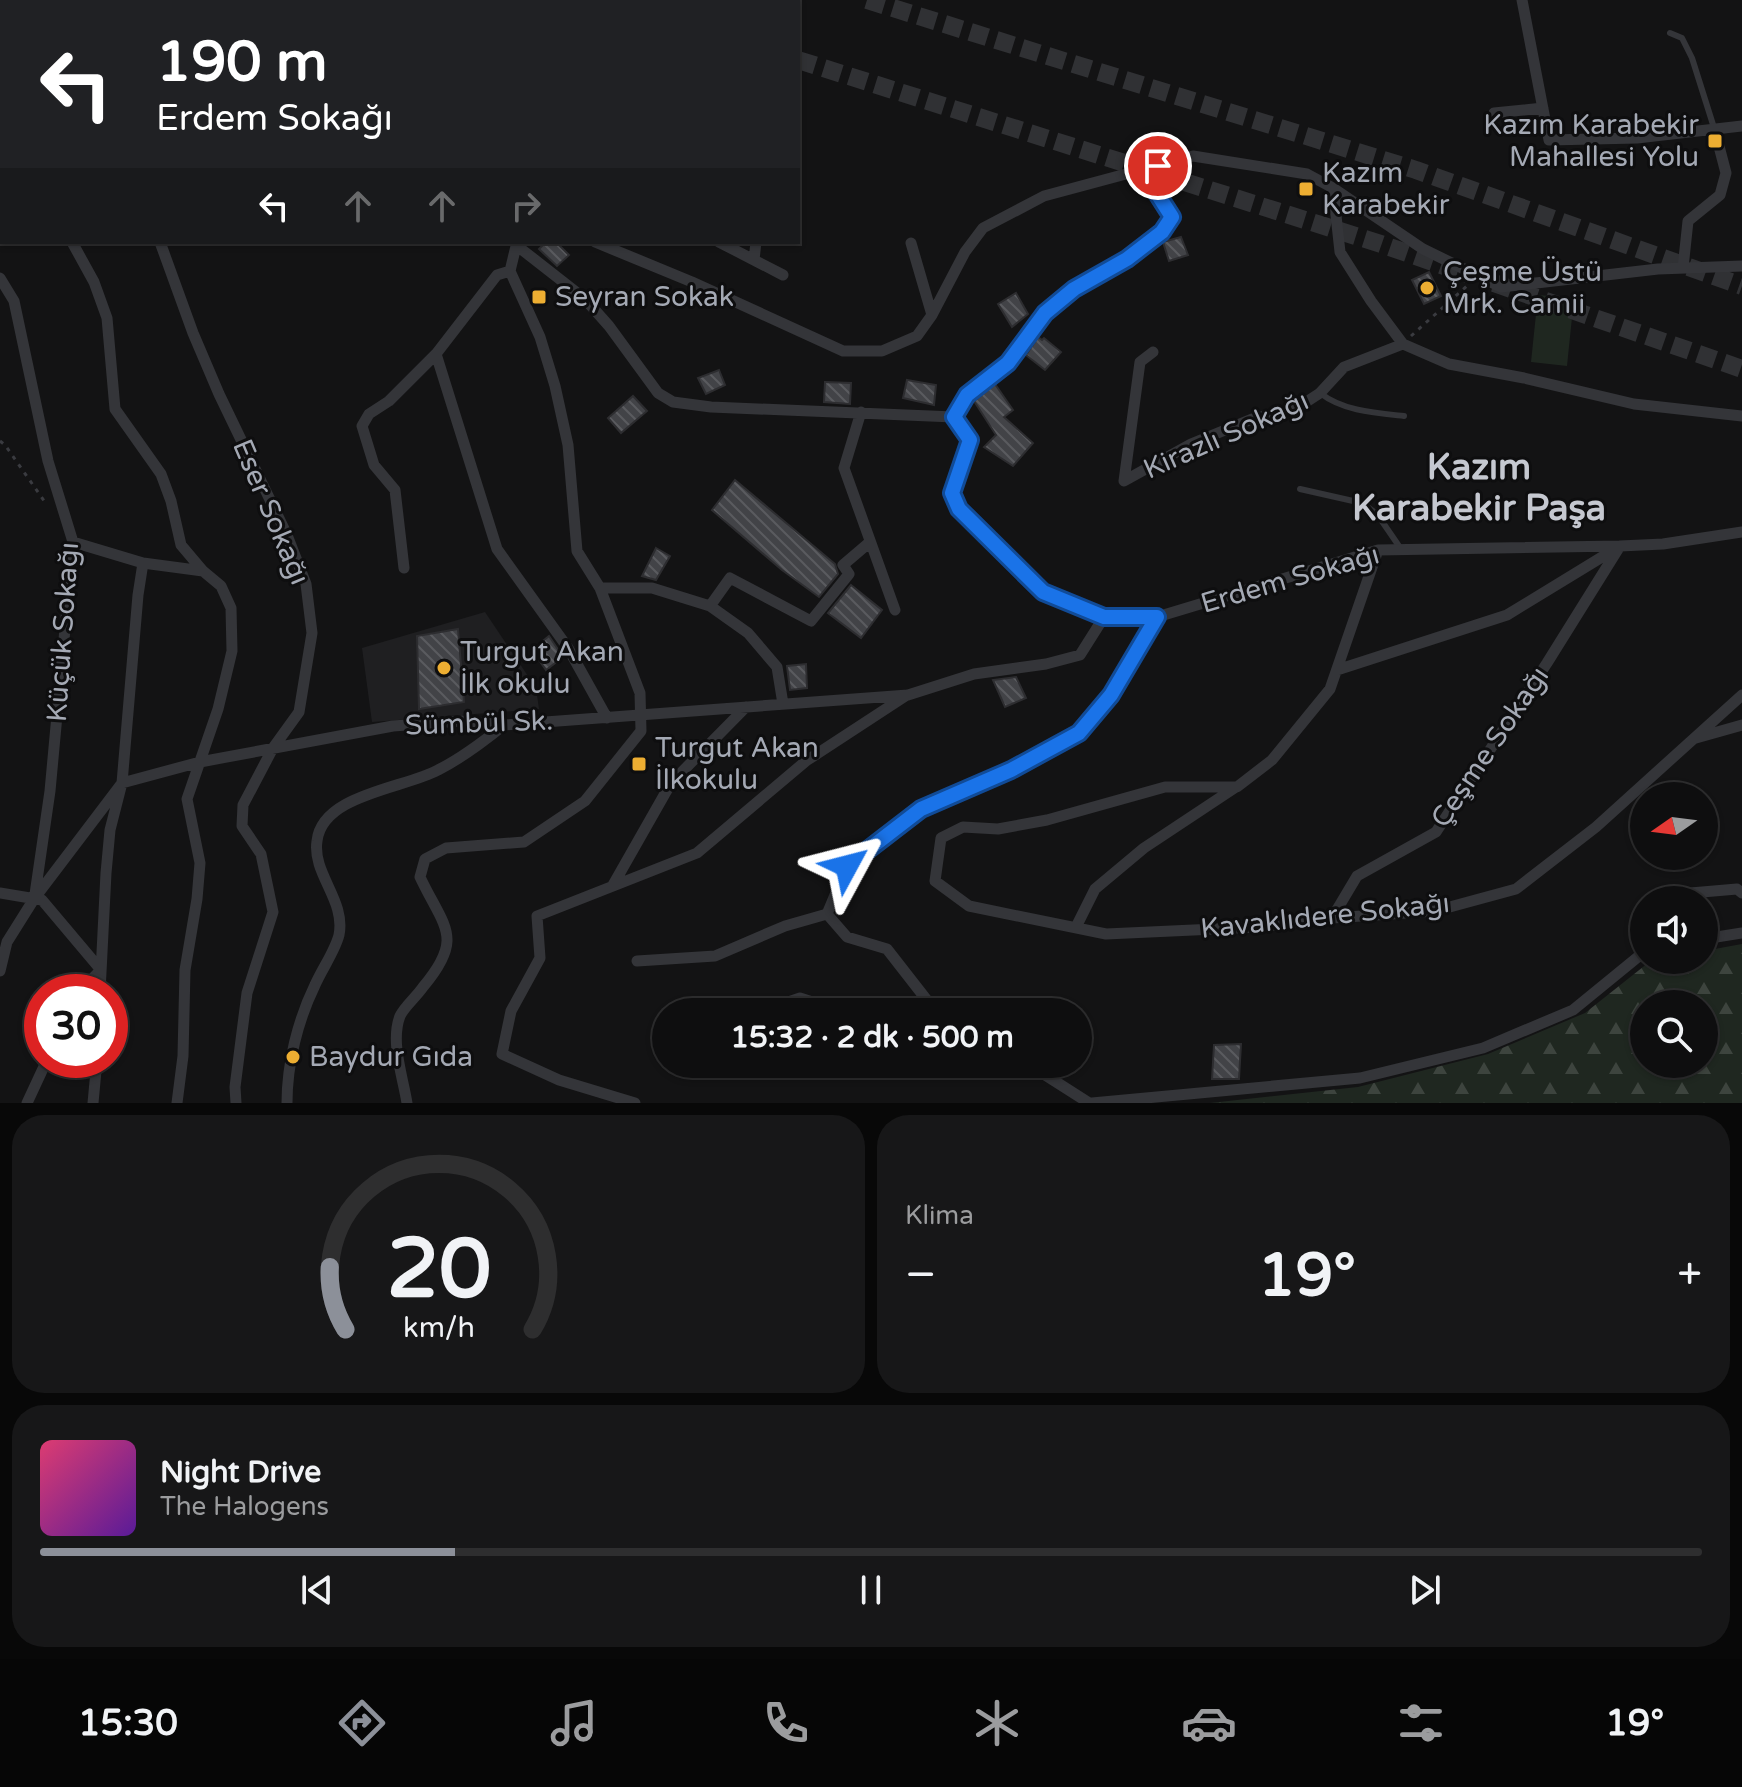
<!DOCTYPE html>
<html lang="tr">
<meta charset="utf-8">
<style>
body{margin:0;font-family:"Varela Round",sans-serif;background:#171718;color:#f1f3f6;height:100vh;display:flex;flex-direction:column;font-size:30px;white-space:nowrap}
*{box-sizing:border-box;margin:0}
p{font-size:26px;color:#9b9c9e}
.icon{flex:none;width:44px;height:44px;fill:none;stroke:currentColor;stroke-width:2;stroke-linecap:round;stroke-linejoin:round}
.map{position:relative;height:1103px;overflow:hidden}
.details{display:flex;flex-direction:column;gap:12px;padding:12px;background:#080808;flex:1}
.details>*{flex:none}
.top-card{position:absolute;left:0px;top:0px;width:800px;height:244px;box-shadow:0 2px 6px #0004,0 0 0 2px #2e2e2f;background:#202124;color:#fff;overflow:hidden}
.needle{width:52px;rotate:256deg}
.fabs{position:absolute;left:1630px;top:782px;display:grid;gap:16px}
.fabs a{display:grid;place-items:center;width:88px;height:88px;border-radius:50%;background:#0e0e0f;box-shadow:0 2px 6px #0004,0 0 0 2px #2e2e2f;font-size:40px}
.speed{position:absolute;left:24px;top:974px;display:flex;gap:16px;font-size:40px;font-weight:700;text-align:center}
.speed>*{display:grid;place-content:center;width:104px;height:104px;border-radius:50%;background:#0e0e0f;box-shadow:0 2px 6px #0004,0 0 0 2px #2e2e2f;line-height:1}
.speed .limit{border:12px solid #d22;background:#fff;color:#111}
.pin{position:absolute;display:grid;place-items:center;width:68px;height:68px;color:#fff;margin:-34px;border:4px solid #fff;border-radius:50%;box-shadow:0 2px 8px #0007}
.me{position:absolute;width:88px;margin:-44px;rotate:52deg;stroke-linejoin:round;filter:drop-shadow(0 0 6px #0008)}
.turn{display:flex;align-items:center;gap:28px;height:168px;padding:0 24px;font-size:36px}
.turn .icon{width:104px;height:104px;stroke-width:2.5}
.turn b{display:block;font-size:56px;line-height:68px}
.lanes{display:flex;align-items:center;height:76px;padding:0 24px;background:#0003;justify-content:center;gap:40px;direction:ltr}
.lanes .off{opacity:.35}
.big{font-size:60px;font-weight:800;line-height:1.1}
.details .tile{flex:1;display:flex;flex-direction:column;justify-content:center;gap:12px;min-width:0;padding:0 28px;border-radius:32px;background:#171718}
.details .dial{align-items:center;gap:0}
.dial svg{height:208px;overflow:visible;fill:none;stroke:#2e2e2f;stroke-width:7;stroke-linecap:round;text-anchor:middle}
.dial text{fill:#f1f3f6;stroke:none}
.song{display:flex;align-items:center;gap:24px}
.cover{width:96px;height:96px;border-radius:12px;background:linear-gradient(135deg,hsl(340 70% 55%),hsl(270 70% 35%))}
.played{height:8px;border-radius:4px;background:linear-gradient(90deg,#8c9099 25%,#2e2e2f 25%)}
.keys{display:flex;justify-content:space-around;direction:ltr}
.heat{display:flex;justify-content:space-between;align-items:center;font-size:44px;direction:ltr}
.details .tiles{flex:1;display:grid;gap:12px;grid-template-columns:1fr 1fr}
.tile:last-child{grid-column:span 2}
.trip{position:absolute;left:652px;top:998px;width:440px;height:80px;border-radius:40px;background:#0e0e0f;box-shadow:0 2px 6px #0004,0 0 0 2px #2e2e2f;font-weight:800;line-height:80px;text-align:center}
.menu{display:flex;height:128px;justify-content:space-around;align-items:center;background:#060606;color:#9b9c9e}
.menu .icon{width:56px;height:56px}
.menu .on{color:#8c9099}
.menu b{font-size:36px;color:#f1f3f6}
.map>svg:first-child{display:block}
</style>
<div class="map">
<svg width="1742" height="1103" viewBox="0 0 1742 1103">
<defs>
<pattern id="forest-firs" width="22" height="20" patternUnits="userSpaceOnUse" patternTransform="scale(2)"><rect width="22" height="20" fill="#1f2720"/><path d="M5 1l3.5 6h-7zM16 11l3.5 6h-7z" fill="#3d443e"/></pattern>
<pattern id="building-back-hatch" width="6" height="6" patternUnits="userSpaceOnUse" patternTransform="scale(2)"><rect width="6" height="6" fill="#424347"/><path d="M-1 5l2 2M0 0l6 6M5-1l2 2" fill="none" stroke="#5a5b5f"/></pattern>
</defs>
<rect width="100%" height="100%" fill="#131314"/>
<path fill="#1f1f21" d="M 485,612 L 536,688 L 539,709 L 372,722 L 362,648 Z"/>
<path fill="url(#forest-firs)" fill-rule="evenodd" d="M 1742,944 L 1742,1103 L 1210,1103 L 1358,1087 L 1488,1054 L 1585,1013 L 1648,963 L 1661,960 L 1704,960 L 1704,951 ZM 1644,1004 L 1704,1004 L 1704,1064 L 1644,1064 Z"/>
<path fill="#1f2720" d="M 1538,295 L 1574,298 L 1567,366 L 1531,362 Z"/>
<path fill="url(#building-back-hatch)" stroke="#2d2d30" stroke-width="2" d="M 1181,237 L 1188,255 L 1169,261 L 1163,242 Z
M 546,242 L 556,242 L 569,255 L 557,266 L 539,249 Z
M 1429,272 L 1441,296 L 1424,304 L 1412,280 Z
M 1016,293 L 1028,314 L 1012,327 L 998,304 Z
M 1038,337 L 1042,340 L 1044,338 L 1061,352 L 1045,370 L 1026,355 Z
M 719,370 L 725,385 L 706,394 L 698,378 Z
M 907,380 L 936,385 L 934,405 L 903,398 Z
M 825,382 L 851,383 L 850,404 L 824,402 Z
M 995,384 L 1013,410 L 1004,417 L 1033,443 L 1013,466 L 984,447 L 996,435 L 974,401 Z
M 633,396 L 647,411 L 621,433 L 608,418 Z
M 735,480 L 835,564 L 838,574 L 819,597 L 782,570 L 712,510 Z
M 656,548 L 670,556 L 656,580 L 642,576 Z
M 851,585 L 882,610 L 861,638 L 828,613 Z
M 458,629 L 464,702 L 419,709 L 417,636 Z
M 549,636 L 563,657 L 546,670 L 532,650 Z
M 806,664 L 807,688 L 790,690 L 787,666 Z
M 1016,677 L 1026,698 L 1005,707 L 993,680 Z
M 1241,1044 L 1239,1079 L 1212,1079 L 1214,1045 Z"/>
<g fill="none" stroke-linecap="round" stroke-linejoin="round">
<path stroke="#303134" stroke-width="18" stroke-dasharray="18 9" stroke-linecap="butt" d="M 624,0 L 629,2
M 867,0 L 1416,170 L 1742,286
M 798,60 L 1381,244 L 1470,275
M 1494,283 L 1742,369"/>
<path stroke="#3a3b40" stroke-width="3" stroke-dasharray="4 6" stroke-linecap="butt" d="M 1411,336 L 1468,285
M 0,441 L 5,445 L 47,505"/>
<path stroke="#343539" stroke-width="6" d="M 1670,33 L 1682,38 L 1692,58 L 1715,131
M 1320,393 C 1343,411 1375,413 1404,416
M 1300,489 L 1362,503 L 1377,514 L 1401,549"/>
<path stroke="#343539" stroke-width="11" d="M 363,0 L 365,2
M 664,0 L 665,2
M 1522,0 L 1549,140 L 1637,138 L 1742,126
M 116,2 L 116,0
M 188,2 L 189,0
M 760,2 L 762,0
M 789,2 L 790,0
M 1494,113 L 1543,108
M 0,146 L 2,145
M 1333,188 L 1340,252 L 1371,301 L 1403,344 L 1449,364 L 1524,378 L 1634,404 L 1742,416
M 0,232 L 2,231
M 72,242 L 94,282 L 107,318 L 115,409 L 161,474 L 171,501 L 181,545 L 203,571 L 221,586 L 231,608 L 232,651 L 218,709 L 187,799 L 200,863 L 197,899 L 185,970 L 183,1056 L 177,1103
M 160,242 L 193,333 L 219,394 L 287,535 L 306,584 L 312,633 L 299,712 L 273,748 L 243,805 L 242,826 L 261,854 L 273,912 L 247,993 L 235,1087 L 236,1103
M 595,242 L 692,282 L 843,351 L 882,351 L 917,336 L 932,315 L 965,252 L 983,228 L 1044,196 L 1193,156 L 1307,174 L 1333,188 L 1423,249 L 1501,287 L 1658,269 L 1742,266
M 719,242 L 783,275
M 911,243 L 932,315
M 516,245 L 585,299 L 609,326 L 658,393 L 673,402 L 711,407 L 954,417 L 970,440 L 952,493 L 959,509 L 1043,592 L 1104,617 L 1157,617 L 1378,550 L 1620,546
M 754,260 L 756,242
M 1683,268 L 1688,221 L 1720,195 L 1726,173 L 1715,131
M 510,271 L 517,242
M 0,278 L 14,301 L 48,461 L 73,542 L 50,791 L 35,894
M 1153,352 L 1140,362 L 1124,481 L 1191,444 L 1252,419 L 1297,408 L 1320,393 L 1344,367 L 1403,344
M 436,354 L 497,549 L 568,648 L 607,718
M 861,412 L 844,468 L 895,610
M 954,417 L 967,395 L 1008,363 L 1045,313 L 1074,289 L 1127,259 L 1162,232 L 1172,217 L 1158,195 L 1158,166
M 73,542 L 143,563 L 203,571
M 1378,550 L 1330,689 L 1272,760 L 1237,787 L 1165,787 L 1047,820 L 998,829 L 963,827 L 941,838 L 935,881 L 969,906 L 1106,934 L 1259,927 L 1332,918 L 1435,911 L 1516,889 L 1596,827 L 1742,695
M 404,568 L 395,490 L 374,465 L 362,426 L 369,414 L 389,401 L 436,354 L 497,275 L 510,271
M 600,588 L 652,588 L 710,606 L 748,633 L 777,667 L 783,704
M 710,606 L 730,578 L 811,621 L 849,574 L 843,565 L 870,542
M 1337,670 L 1507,615 L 1620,546 L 1663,544 L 1742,532
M 1696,738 L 1742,725
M 613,885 L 671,783 L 746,707
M 0,893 L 42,900 L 101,970 L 79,992
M 1679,894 L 1737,889 L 1742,893
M 1332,918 L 1357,876 L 1436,832 L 1547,663 L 1620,546
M 1076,927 L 1095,889 L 1144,848 L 1236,787
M 1704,939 L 1742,933
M 637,961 L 715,956 L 785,926 L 827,914
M 0,971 L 7,942 L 34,899 L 122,783 L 200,762 L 393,726 L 462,721 L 504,725 L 908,695 L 974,674 L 1046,664 L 1080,655 L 1104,617
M 100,992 L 106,873 L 110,830 L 122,783 L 138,595 L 143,563
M 759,1012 L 800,998 L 843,1012
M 939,1012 L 933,1008 L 887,949 L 847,937 L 827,914 L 847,866 L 921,809 L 1011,770 L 1079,733 L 1111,695 L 1157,617
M 1028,1064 L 1089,1103
M 27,1103 L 47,1060
M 93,1103 L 97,1060
M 287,1103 C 287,1063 298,1020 315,985 C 322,969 335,951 339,935 C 346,900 312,874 317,841 C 322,794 406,788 438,770 C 462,758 483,742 504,725
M 407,1103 C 403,1077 390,1042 400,1016 C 404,1007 417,996 423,987 C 465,937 444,928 420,877 L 425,859 L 446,848 L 524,842 L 585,801 L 641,731 L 640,693 L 600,588 L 577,551 L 568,445 L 555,386 L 540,337 L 510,271
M 635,1103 L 559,1080 L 502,1054 L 511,1011 L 540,958 L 537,916 L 697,853 L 806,761 L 907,695
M 1092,1103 L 1360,1078 L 1483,1048 L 1573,1010 L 1644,952"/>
</g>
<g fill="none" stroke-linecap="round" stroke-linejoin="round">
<defs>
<path id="route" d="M 847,866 L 921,809 L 1011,770 L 1079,733 L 1111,695 L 1157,617 L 1104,617 L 1043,592 L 959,509 L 952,493 L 970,440 L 954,417 L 967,395 L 1008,363 L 1045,313 L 1074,289 L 1127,259 L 1162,232 L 1172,217 L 1158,195 L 1158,166"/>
</defs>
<use href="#route" stroke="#114b97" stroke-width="20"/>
<use href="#route" stroke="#1a73e8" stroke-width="14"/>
</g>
<g fill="#edae32" stroke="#0e0e0f" stroke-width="3">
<rect x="1707" y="133" width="16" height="16" rx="4"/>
<rect x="1298" y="181" width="16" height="16" rx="4"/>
<circle cx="1427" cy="288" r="8"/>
<rect x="531" y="289" width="16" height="16" rx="4"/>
<circle cx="444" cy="668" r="8"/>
<rect x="631" y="756" width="16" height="16" rx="4"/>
<circle cx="293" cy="1057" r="8"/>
</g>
<g text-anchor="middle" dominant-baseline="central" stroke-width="6" stroke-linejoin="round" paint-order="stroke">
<g font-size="28" fill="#a4a9b4" stroke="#0e0e0f" text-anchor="start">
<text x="1699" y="125" text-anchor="end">Kazım Karabekir<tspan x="1699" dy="32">Mahallesi Yolu</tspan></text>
<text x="1322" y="173">Kazım<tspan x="1322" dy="32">Karabekir</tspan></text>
<text x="1443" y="272">Çeşme Üstü<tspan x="1443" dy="32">Mrk. Camii</tspan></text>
<text x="555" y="297">Seyran Sokak</text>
<text x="460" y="652">Turgut Akan<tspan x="460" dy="32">İlk okulu</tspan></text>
<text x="655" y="748">Turgut Akan<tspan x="655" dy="32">İlkokulu</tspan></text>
<text x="309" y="1057">Baydur Gıda</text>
</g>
<g font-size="28" fill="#a4a9b4" stroke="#0e0e0f">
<text transform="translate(1226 435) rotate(-24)">Kirazlı Sokağı</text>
<text transform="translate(271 512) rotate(67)">Eser Sokağı</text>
<text transform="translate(1290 579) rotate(-16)">Erdem Sokağı</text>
<text transform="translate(63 632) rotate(-86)">Küçük Sokağı</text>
<text transform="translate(479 723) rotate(-2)">Sümbül Sk.</text>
<text transform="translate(1490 747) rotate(-56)">Çeşme Sokağı</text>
<text transform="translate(1325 916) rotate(-6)">Kavaklıdere Sokağı</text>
</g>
<g font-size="36" font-weight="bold" fill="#c5c8d0" stroke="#0e0e0f">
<text x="1479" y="467">Kazım<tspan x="1479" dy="41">Karabekir Paşa</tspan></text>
</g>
</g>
</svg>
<div class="fabs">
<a><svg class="needle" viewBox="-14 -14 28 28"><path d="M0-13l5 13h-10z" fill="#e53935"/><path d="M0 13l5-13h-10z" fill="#9b9c9e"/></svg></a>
<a><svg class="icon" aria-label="sound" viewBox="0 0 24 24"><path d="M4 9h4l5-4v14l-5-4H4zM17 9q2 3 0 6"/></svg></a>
<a><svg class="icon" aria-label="search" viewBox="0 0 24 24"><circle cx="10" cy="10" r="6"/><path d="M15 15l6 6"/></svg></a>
</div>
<div class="speed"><div class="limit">30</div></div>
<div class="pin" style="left:1158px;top:166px;background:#d93025"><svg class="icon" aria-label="arrive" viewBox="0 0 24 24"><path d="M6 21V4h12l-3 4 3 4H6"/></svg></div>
<svg class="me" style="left:847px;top:866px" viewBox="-20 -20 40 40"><path d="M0-17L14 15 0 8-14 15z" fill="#1a73e8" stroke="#fff" stroke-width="4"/></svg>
<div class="trip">15:32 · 2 dk · 500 m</div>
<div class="top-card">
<div class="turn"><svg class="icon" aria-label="left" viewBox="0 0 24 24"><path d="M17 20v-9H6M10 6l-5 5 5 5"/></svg><div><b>190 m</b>Erdem Sokağı</div></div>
<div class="lanes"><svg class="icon" aria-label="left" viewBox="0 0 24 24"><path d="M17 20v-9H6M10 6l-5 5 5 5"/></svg><svg class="icon off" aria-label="ahead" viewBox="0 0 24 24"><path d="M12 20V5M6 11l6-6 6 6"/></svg><svg class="icon off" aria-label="ahead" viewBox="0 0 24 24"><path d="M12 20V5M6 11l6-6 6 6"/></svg><svg class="icon off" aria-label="right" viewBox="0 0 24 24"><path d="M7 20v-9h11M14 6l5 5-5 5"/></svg></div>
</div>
</div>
<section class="details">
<div class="tiles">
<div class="tile dial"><svg viewBox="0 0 100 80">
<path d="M14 69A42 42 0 1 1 86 69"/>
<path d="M14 69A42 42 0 0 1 8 45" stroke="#8c9099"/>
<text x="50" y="56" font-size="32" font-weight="700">20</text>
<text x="50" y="72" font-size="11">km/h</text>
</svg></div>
<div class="tile"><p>Klima</p>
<div class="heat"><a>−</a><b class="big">19°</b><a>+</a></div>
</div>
<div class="tile">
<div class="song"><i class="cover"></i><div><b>Night Drive</b><p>The Halogens</p></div></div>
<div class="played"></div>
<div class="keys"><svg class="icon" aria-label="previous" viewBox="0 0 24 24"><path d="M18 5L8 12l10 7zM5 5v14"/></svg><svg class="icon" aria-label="pause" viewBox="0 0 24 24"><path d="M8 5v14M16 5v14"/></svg><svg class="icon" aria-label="next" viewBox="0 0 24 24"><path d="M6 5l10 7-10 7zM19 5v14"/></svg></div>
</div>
</div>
</section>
<nav class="menu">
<b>15:30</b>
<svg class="icon on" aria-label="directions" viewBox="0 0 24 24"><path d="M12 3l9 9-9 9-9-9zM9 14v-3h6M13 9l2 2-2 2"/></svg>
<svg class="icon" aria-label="music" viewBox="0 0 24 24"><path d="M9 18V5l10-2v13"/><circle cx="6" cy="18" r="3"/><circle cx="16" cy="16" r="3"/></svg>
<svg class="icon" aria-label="phone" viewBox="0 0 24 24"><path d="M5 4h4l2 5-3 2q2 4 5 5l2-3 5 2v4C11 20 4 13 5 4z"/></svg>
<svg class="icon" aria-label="climate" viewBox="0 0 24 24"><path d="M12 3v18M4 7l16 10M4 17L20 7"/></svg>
<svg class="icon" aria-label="car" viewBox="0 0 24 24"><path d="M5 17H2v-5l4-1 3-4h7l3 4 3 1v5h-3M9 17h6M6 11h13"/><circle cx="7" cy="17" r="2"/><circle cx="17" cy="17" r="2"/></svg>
<svg class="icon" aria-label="filters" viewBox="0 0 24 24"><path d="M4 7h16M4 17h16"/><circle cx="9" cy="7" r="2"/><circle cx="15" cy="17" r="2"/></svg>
<b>19°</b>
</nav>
